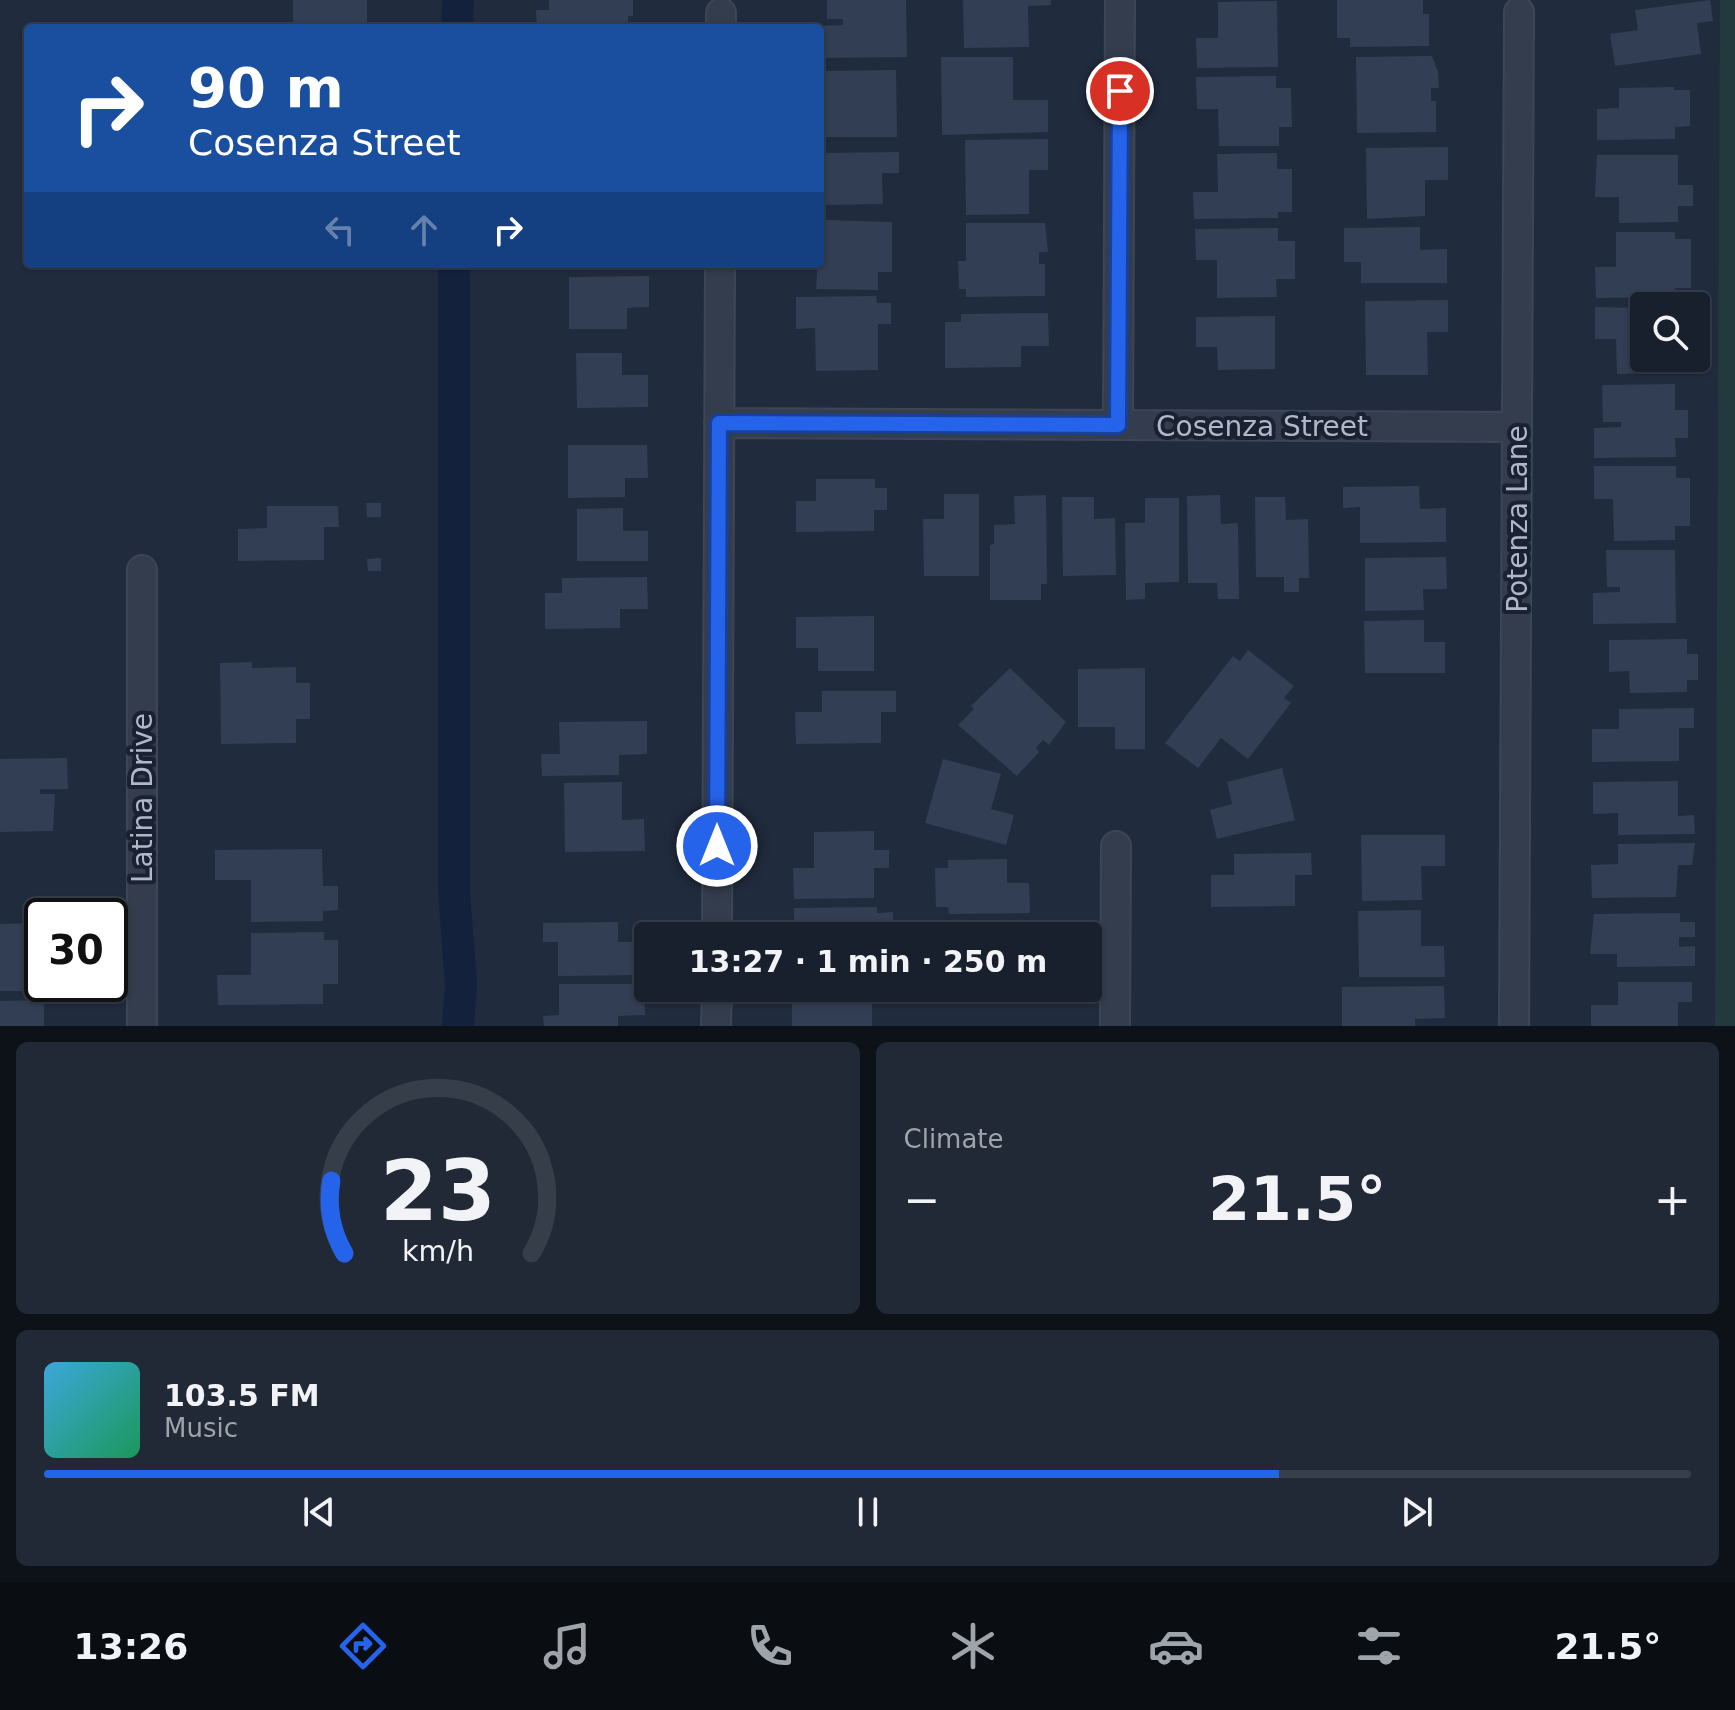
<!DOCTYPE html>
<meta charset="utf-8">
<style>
body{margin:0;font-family:"DejaVu Sans",sans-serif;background:#212836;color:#f1f3f6;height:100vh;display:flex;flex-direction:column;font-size:30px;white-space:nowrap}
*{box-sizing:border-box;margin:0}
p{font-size:26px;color:#9fa3aa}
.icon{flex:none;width:44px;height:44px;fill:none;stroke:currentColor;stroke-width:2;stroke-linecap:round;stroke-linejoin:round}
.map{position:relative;height:1026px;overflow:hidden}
.side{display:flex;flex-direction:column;gap:16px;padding:16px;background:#0d1219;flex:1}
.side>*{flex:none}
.hud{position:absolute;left:24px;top:24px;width:800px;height:244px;border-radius:8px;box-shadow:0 2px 6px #0004,0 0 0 2px #363e4a;background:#1a4fa0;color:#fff;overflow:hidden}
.fabs{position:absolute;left:1630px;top:292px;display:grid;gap:16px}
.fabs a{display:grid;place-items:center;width:80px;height:80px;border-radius:8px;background:#18202e;box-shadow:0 2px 6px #0004,0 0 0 2px #363e4a;font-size:40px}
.speed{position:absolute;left:24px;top:898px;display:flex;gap:16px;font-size:40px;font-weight:700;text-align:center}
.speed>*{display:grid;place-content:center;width:104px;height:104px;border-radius:50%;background:#18202e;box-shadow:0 2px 6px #0004,0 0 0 2px #363e4a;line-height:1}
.speed .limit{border:4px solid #111;border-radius:12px;background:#fff;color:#111}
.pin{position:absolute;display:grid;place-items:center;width:68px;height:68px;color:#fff;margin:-34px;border:4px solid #fff;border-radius:50%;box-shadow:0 2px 8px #0007}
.me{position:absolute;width:88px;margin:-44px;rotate:0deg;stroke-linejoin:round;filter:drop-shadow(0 0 6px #0008)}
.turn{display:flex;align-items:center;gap:28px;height:168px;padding:0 32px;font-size:36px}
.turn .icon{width:104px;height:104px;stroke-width:2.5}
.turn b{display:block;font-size:56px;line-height:68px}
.lanes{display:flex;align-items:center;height:76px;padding:0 32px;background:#0003;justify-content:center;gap:40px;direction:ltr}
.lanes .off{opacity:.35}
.big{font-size:60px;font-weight:700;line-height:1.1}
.side .tile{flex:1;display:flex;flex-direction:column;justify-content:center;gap:12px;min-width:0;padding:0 28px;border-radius:12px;background:#212836}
.side .dial{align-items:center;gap:0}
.dial svg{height:208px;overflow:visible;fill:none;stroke:#363e4a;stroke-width:7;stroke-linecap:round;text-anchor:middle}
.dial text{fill:#f1f3f6;stroke:none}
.song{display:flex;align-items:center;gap:24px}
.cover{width:96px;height:96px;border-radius:12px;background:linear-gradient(135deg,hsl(200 70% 55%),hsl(150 70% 35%))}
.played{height:8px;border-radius:4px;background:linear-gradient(90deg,#2563eb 75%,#363e4a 75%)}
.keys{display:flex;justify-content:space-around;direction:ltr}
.heat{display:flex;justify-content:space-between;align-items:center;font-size:44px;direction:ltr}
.side .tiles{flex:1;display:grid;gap:16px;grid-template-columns:1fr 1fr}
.tile:last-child{grid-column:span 2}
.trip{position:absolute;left:634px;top:922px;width:468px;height:80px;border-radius:8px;background:#18202e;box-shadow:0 2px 6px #0004,0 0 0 2px #363e4a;font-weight:700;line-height:80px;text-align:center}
.tabs{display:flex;height:128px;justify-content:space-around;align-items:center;background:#0a0d12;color:#9fa3aa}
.tabs .icon{width:56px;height:56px}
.tabs .active{color:#2563eb}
.tabs b{font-size:36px;color:#f1f3f6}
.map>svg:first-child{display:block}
</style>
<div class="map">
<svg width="1735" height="1026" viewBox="0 0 1735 1026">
<rect width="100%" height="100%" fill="#202b3d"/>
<path fill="#22393e" d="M 1720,0 L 1735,0 L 1735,1026 L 1715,1026 Z"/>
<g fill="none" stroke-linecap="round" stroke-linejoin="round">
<path stroke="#13213c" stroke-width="32" d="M 457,28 L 458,0
M 454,264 L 454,892 L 461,984 L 458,1026"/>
</g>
<path fill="#323e54" d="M 293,0 L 367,0 L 367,28 L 293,28 Z
M 549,0 L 633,0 L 633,16 L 628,16 L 628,28 L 537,28 L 536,10 L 549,10 Z
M 827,0 L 906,0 L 907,57 L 820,58 L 820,26 L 843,25 L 843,19 L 827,19 Z
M 963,0 L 1051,0 L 1051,5 L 1028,6 L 1029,47 L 964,48 Z
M 1337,0 L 1423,0 L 1423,14 L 1429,14 L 1429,46 L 1350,47 L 1350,38 L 1337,38 Z
M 1710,0 L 1713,21 L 1697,23 L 1701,54 L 1615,66 L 1610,34 L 1638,30 L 1635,10 Z
M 1277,1 L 1278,67 L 1197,68 L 1196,38 L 1218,38 L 1218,2 Z
M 1432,56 L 1438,72 L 1439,88 L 1431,88 L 1431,101 L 1436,101 L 1436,132 L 1357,133 L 1356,57 Z
M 941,57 L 1013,57 L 1013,100 L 1048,100 L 1048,132 L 942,135 Z
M 896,70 L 897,137 L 820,137 L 821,71 Z
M 1276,76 L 1276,88 L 1291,88 L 1292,127 L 1279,127 L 1279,146 L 1219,146 L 1218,109 L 1197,109 L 1196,77 Z
M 1674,87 L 1674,90 L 1690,90 L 1690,126 L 1675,127 L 1675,139 L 1597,140 L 1597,109 L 1619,108 L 1619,88 Z
M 1048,139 L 1048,170 L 1029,170 L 1029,214 L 966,215 L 965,140 Z
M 1448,147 L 1448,180 L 1425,180 L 1425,216 L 1367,219 L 1366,148 Z
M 899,152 L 899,173 L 882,173 L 883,204 L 820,205 L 822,153 Z
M 1277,153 L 1277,169 L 1292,169 L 1292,212 L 1278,212 L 1278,218 L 1194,219 L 1193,192 L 1218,192 L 1217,154 Z
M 1597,155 L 1678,155 L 1678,185 L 1693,185 L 1693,206 L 1678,206 L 1678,222 L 1619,223 L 1619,197 L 1595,197 Z
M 828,220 L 892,222 L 892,272 L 878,272 L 878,290 L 816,289 L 820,221 Z
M 966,223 L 1045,223 L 1048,252 L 1039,252 L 1039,264 L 1045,264 L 1045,296 L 966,297 L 966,289 L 959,289 L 958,261 L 966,261 Z
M 1420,227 L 1420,250 L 1447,249 L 1447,283 L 1361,283 L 1361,262 L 1344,262 L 1344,228 Z
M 1278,228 L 1278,241 L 1295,241 L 1295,279 L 1276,279 L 1277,297 L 1217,298 L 1217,260 L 1196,260 L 1195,229 Z
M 1616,232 L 1675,232 L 1675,239 L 1691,239 L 1691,288 L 1675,288 L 1676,297 L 1596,298 L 1595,267 L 1616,267 Z
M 649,276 L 649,307 L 627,308 L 627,329 L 569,329 L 569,277 Z
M 876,296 L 877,303 L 891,303 L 891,324 L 878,324 L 878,370 L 816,371 L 815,328 L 796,329 L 796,297 Z
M 1448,300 L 1448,332 L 1427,332 L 1428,375 L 1366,375 L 1365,301 Z
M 1595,307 L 1644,308 L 1644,358 L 1676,358 L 1676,373 L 1617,374 L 1616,339 L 1595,339 Z
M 1048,313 L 1049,346 L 1021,346 L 1021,367 L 945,368 L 945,322 L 961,322 L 961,314 Z
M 1275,316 L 1275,369 L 1218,370 L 1217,347 L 1196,347 L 1196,317 Z
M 576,353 L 622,353 L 622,375 L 648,375 L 648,407 L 577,408 Z
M 1675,384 L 1675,410 L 1688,410 L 1688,438 L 1675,438 L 1676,457 L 1594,458 L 1594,428 L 1621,427 L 1621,422 L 1603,422 L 1602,385 Z
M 568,445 L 647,445 L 648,478 L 625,478 L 625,497 L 568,498 Z
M 1594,466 L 1676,466 L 1676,478 L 1690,478 L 1690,526 L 1675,526 L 1675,540 L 1614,541 L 1613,499 L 1594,499 Z
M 816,479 L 875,479 L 875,488 L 887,488 L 887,510 L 874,510 L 874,531 L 796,532 L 796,501 L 816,501 Z
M 1419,486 L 1420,509 L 1446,508 L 1446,542 L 1360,543 L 1360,507 L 1343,508 L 1343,487 Z
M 944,494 L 979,494 L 979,576 L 924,576 L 923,519 L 944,519 Z
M 1046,495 L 1047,584 L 1041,584 L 1041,600 L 990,600 L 990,545 L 994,544 L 994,525 L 1015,524 L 1014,496 Z
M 1220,495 L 1221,524 L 1238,523 L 1239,599 L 1218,599 L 1217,583 L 1188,583 L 1187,496 Z
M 1062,497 L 1094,497 L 1094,519 L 1115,518 L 1116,575 L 1063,576 Z
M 1255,497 L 1285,497 L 1286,520 L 1308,519 L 1309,578 L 1299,578 L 1299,592 L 1284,592 L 1284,577 L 1256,577 Z
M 1145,498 L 1179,498 L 1179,582 L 1145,583 L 1145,599 L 1126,600 L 1125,523 L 1145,523 Z
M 366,503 L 381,503 L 381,517 L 367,517 Z
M 267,506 L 338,506 L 339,527 L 324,527 L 324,560 L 238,561 L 238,529 L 267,528 Z
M 623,508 L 623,531 L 648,531 L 648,561 L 577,561 L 577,509 Z
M 1606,550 L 1675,550 L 1676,623 L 1593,624 L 1593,593 L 1620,592 L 1620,587 L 1607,587 Z
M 1446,557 L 1447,589 L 1423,589 L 1424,610 L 1365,611 L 1365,558 Z
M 381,558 L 381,571 L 368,571 L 367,559 Z
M 647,577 L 648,609 L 620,609 L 620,628 L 545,629 L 545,593 L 562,593 L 562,578 Z
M 874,616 L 874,671 L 818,671 L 818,648 L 796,648 L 796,617 Z
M 1424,620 L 1424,642 L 1445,642 L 1445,673 L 1365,673 L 1364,621 Z
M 1687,639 L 1687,654 L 1698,654 L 1698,680 L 1687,680 L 1687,692 L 1630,693 L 1629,671 L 1609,672 L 1609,640 Z
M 1248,650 L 1294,686 L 1284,698 L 1291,703 L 1248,759 L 1221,738 L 1198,768 L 1165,743 L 1233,656 L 1240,661 Z
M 252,662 L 252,668 L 296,667 L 296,683 L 310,683 L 310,719 L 296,719 L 296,743 L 221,744 L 220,663 Z
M 1010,668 L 1066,722 L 1049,745 L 1043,740 L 1036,748 L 1039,752 L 1017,776 L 958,725 L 974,709 L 971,706 Z
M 1145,668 L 1145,749 L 1115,749 L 1115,727 L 1078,727 L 1078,669 Z
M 822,691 L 896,691 L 896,712 L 881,712 L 881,743 L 796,744 L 795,712 L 822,712 Z
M 1694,708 L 1694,728 L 1679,728 L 1679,761 L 1592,762 L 1592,729 L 1619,729 L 1619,709 Z
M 647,721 L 647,754 L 619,755 L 619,775 L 542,776 L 541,754 L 560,754 L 559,722 Z
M 67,758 L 68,789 L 40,789 L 40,794 L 55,794 L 53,831 L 0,832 L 0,759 Z
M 943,759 L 1001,774 L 991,809 L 1014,815 L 1006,845 L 925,823 Z
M 1282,768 L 1295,820 L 1217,839 L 1210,810 L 1232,804 L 1227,782 Z
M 1678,781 L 1678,816 L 1694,815 L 1695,834 L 1618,835 L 1618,813 L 1593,814 L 1593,782 Z
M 622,782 L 622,820 L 644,819 L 645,851 L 565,852 L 564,783 Z
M 874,831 L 874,850 L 889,850 L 889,868 L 874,868 L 874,898 L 794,899 L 793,868 L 814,868 L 814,832 Z
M 1361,835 L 1445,835 L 1445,866 L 1421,866 L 1422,900 L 1362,901 Z
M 1695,843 L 1692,865 L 1678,865 L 1676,897 L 1592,898 L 1591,865 L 1618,864 L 1618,844 Z
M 322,849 L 323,886 L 338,886 L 338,910 L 323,911 L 323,921 L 251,922 L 251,880 L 215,880 L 215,850 Z
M 1311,853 L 1312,875 L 1295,875 L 1295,906 L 1211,907 L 1211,875 L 1234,875 L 1234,854 Z
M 1007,859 L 1007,883 L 1029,883 L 1030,913 L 949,914 L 948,907 L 936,907 L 935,868 L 948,868 L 948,860 Z
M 877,907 L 877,913 L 893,912 L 893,936 L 794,936 L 794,908 Z
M 1421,910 L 1421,946 L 1444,946 L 1445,977 L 1359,977 L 1358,911 Z
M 1680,913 L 1680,922 L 1695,922 L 1695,937 L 1679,937 L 1679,947 L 1695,946 L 1695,966 L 1617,967 L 1617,954 L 1590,954 L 1594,914 Z
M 618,922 L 618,942 L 646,942 L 646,975 L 558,976 L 558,942 L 543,942 L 543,923 Z
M 42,923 L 42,984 L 46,984 L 46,991 L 0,991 L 0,924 Z
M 324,932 L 324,940 L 338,940 L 338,984 L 323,984 L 323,1004 L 218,1005 L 217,975 L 251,975 L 251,933 Z
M 1618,982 L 1692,982 L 1692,1002 L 1678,1002 L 1678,1026 L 1591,1026 L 1591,1005 L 1618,1005 Z
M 559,984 L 644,984 L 645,1015 L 618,1016 L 618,1026 L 544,1026 L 543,1016 L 559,1015 Z
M 1444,986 L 1445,1018 L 1415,1019 L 1415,1026 L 1342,1026 L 1342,987 Z
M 816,988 L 872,988 L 872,1026 L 792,1026 L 792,1000 L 816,1000 Z
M 44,1000 L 44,1026 L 0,1026 L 0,1001 Z"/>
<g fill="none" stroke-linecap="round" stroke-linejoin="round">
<defs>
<path id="minor" d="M 721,28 L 721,13
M 719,423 L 1517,427
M 1118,425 L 1120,0
M 717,936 L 720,264
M 142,1026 L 142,570
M 716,1026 L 717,988
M 1115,1026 L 1116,846
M 1514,1026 L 1519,12"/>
</defs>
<use href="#minor" stroke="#3d4656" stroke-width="32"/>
<use href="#minor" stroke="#343d4d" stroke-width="28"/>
</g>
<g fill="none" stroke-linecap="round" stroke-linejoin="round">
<defs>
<path id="route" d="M 717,846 L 719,423 L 1118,425 L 1120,91"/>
</defs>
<use href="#route" stroke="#184099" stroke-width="20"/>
<use href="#route" stroke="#2563eb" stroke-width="14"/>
</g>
<g text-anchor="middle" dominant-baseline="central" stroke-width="8" stroke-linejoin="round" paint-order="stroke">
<g font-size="28" fill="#afb7c9" stroke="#1a2232">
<text x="1262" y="426">Cosenza Street</text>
<text transform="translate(1517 519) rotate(-90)">Potenza Lane</text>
<text transform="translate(142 798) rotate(-90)">Latina Drive</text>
</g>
</g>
</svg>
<div class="fabs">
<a><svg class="icon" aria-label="search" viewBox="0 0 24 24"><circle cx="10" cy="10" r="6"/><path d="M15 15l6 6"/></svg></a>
</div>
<div class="speed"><div class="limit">30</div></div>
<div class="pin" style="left:1120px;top:91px;background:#d93025"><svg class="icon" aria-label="arrive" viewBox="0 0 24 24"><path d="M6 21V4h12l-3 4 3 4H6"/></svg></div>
<svg class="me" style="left:717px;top:846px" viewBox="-20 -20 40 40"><circle r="17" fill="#2563eb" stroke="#fff" stroke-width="3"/><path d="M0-11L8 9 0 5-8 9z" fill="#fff"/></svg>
<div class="trip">13:27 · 1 min · 250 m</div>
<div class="hud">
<div class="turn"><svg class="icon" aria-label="right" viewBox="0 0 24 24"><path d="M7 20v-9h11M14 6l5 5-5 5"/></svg><div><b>90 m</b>Cosenza Street</div></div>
<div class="lanes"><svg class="icon off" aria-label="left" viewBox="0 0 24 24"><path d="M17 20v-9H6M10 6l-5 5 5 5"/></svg><svg class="icon off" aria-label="ahead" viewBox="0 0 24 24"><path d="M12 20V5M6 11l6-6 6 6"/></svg><svg class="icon" aria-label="right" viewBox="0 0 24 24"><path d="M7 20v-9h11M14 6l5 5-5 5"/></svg></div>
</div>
</div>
<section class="side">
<div class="tiles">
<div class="tile dial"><svg viewBox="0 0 100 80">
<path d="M14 69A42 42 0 1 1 86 69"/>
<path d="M14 69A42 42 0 0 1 9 41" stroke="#2563eb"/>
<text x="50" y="56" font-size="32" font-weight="700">23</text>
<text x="50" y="72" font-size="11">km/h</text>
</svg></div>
<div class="tile"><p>Climate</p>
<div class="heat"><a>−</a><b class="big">21.5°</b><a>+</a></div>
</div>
<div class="tile">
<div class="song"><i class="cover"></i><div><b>103.5 FM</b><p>Music</p></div></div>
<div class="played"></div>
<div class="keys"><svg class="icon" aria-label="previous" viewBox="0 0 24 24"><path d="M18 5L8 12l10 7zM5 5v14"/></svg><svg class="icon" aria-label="pause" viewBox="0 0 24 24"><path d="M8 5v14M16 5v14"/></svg><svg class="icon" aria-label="next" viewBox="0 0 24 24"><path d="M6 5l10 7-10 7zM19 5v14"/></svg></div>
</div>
</div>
</section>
<nav class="tabs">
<b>13:26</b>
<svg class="icon active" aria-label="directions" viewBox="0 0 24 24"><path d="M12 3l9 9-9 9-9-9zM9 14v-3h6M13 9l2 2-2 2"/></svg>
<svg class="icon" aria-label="music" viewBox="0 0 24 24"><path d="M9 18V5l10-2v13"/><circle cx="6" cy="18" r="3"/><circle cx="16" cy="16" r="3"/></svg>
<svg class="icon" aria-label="phone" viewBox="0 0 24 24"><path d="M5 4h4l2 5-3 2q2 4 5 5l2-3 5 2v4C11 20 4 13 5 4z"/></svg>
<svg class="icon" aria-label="climate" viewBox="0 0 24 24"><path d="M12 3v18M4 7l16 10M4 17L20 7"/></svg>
<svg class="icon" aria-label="car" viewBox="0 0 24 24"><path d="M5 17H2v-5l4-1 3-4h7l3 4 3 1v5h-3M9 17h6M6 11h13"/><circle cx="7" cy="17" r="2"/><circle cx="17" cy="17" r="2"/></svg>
<svg class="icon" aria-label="filters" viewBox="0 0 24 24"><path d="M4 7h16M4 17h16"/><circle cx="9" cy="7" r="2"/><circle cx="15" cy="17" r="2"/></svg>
<b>21.5°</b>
</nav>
